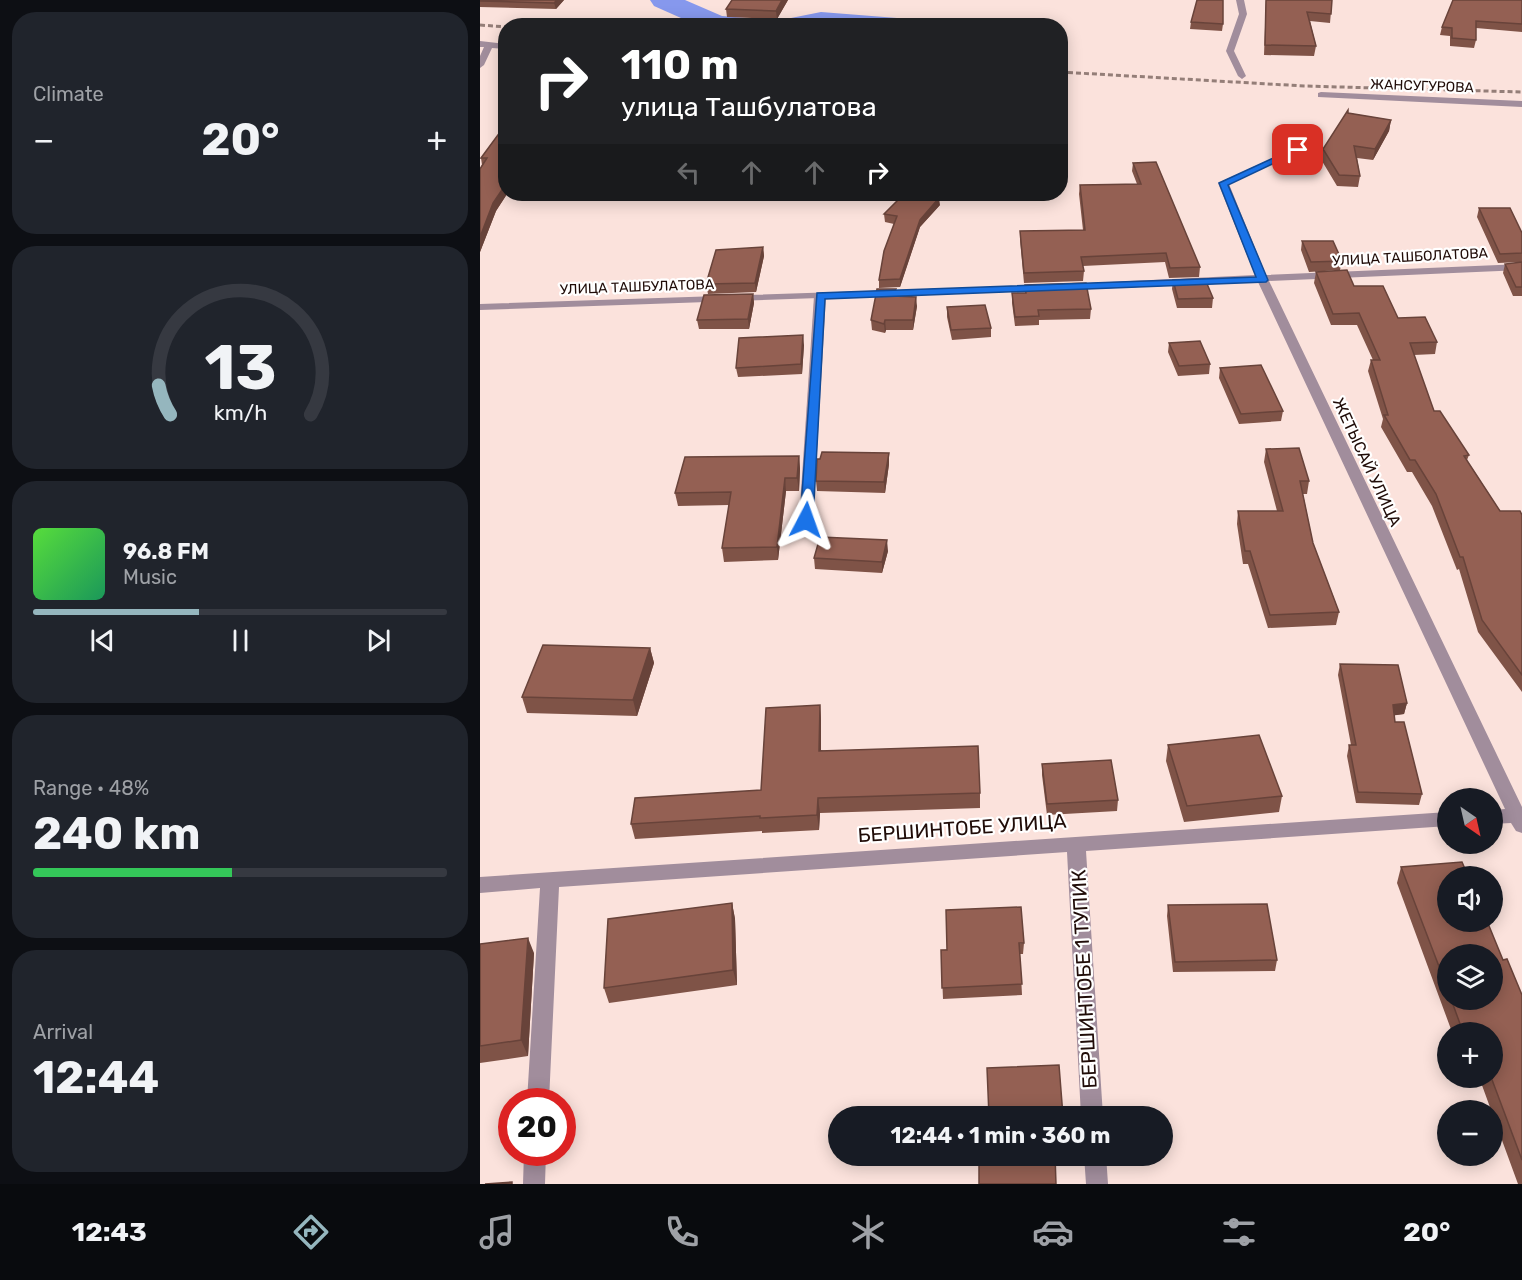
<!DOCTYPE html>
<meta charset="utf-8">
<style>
body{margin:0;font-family:Rubik,sans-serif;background:#20242c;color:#f1f3f6;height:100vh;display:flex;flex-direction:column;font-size:22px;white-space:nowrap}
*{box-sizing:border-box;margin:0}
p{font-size:20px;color:#9ea1a6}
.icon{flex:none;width:33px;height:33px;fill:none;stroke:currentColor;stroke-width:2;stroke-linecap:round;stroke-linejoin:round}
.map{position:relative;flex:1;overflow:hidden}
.drawer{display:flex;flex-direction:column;gap:12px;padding:12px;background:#0d0f14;width:480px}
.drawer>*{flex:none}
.guide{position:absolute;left:18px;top:18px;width:570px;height:183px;border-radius:24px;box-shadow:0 3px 15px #0003;background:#202124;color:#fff;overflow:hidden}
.needle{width:39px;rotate:146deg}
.controls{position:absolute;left:957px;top:788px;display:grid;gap:12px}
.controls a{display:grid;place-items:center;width:66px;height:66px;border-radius:50%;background:#171b24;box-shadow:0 3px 15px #0003;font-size:30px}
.speed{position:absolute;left:18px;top:1088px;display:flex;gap:12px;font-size:30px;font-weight:700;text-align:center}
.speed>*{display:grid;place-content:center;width:78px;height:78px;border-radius:50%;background:#171b24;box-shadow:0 3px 15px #0003;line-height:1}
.speed .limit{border:9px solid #d22;background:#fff;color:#111}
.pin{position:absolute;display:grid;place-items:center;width:51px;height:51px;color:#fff;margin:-26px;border-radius:12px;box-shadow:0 3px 9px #0006}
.me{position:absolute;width:66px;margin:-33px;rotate:4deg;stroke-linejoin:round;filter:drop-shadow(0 0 4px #0008)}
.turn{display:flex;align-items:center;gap:21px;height:126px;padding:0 24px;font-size:27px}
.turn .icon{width:78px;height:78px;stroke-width:2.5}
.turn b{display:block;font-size:42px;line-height:51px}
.lanes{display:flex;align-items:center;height:57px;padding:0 24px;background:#0003;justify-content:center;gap:30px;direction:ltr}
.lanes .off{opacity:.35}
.big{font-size:45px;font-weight:700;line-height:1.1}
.drawer .widget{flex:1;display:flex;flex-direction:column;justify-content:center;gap:9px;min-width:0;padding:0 21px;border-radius:24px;background:#20242c}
.drawer .dial{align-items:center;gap:0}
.dial svg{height:156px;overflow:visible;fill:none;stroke:#363941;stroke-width:7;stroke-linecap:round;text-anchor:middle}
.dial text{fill:#f1f3f6;stroke:none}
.song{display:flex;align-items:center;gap:18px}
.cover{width:72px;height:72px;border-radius:9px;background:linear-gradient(135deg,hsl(110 70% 55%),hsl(150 70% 35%))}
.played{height:6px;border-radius:3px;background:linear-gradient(90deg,#95b6be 40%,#363941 40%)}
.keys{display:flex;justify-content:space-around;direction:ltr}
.heat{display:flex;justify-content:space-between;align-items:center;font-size:33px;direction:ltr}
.charge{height:9px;border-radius:4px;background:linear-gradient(90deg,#34c759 48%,#363941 0)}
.trip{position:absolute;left:348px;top:1106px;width:345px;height:60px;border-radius:30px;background:#171b24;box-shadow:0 3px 15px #0003;font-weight:700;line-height:60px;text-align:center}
.menu{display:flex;height:96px;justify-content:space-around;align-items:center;background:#090b0e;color:#9ea1a6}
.menu .icon{width:42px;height:42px}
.menu .on{color:#95b6be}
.menu b{font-size:27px;color:#f1f3f6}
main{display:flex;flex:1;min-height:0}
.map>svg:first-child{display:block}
</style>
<main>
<section class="drawer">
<div class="widget"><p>Climate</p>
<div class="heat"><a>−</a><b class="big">20°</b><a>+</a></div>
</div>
<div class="widget dial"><svg viewBox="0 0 100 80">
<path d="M14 69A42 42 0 1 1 86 69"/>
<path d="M14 69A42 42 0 0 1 8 54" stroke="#95b6be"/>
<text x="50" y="56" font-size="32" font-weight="700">13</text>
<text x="50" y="72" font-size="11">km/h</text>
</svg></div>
<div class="widget">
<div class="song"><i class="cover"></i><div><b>96.8 FM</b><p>Music</p></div></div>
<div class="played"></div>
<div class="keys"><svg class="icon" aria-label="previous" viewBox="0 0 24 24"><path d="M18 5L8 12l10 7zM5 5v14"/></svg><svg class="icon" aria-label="pause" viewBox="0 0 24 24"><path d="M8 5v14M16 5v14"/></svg><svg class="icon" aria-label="next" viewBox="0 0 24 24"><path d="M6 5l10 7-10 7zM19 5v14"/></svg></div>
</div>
<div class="widget"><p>Range · 48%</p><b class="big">240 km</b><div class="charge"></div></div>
<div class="widget"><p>Arrival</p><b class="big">12:44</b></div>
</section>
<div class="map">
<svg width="1042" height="1184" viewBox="0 0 1042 1184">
<rect width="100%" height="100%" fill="#fbe2dc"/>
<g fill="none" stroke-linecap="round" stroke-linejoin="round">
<path fill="#8698ed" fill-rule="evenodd" d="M 170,0 L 205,0 L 242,16 L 293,20 L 296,26 L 219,26 L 174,6 Z
M 341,12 L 417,18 L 427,20 L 430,26 L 298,26 L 301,20 Z"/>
<path fill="#a18d9c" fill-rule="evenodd" d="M 340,293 L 346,296 L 333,521 L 326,525 L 319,521 L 334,296 Z"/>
<path fill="#a18d9c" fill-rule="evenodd" d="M 756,0 L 764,0 L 767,14 L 754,51 L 766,76 L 762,79 L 758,76 L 746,51 L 759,14 Z
M 0,41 L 26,44 L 26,49 L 12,48 L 4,65 L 0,68 L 0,56 L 4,47 L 0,47 Z
M 841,92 L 1042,101 L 1042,107 L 838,97 L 838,93 Z
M 815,148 L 823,150 L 749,184 L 786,275 L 1042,264 L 1042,270 L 789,281 L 1042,807 L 1042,833 L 1036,831 L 1031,823 L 1012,824 L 1012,810 L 1025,809 L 778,282 L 588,290 L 582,287 L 588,284 L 775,275 L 738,183 Z
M 564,285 L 570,288 L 568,290 L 0,310 L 0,304 Z
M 968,812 L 968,826 L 606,851 L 623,1116 L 601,1116 L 587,852 L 79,887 L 69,1101 L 47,1101 L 60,888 L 0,893 L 0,877 Z
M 44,1152 L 66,1152 L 65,1184 L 43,1184 Z
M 604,1155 L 626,1155 L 628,1184 L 606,1184 Z"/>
<path stroke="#947e78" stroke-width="3" stroke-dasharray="5 3" stroke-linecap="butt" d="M 0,25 L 26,27
M 580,72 L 824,86 L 1042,92"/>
</g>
<path fill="#7f5347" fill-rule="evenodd" d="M 0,0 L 84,0 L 76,9 L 0,7 Z
M 308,0 L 297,19 L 247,17 L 246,9 Z
M 786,0 L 852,0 L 850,23 L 830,21 L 836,46 L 834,56 L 784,55 Z
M 1042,0 L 1042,32 L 996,28 L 996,40 L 994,48 L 970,46 L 970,36 L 960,35 L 962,27 Z
M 711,22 L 743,24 L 742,31 L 710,29 Z
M 26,90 L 26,104 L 24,104 L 22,95 Z
M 868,113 L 911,120 L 909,131 L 893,160 L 877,158 L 880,176 L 878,187 L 857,186 L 842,161 L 843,149 Z
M 26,124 L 26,194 L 27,194 L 16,211 L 0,252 L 0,169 L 2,165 L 1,158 Z
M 653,163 L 720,267 L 719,277 L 689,278 L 685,262 L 603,266 L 604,271 L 603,281 L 544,283 L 540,240 L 540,231 L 603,230 L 599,194 L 600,185 L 657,184 L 652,171 Z
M 460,205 L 440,227 L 420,287 L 399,288 L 399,280 L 414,224 L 405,222 L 404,214 Z
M 999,208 L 1042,233 L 1042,262 L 1018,263 L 997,217 Z
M 822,241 L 862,261 L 860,270 L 829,272 L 821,250 Z
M 283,247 L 284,256 L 276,292 L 228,294 L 226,284 Z
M 1042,262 L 1042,296 L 1033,296 L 1023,273 L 1025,264 Z
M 836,272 L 874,286 L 918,318 L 957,342 L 955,354 L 934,355 L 954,411 L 989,455 L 987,460 L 1020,511 L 1042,515 L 1042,692 L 998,632 L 979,569 L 977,570 L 952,506 L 932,472 L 927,472 L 901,427 L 903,419 L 888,371 L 891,360 L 893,360 L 877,325 L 851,325 L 834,283 Z
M 693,280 L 733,298 L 732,308 L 697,308 L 692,289 Z
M 545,285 L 611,309 L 610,319 L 559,320 L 559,325 L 535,326 L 532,303 L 532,293 L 545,293 Z
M 273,294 L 274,303 L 269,329 L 219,329 L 217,320 Z
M 416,296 L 437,306 L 433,330 L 406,330 L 405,333 L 392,330 L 391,320 Z
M 467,307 L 511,328 L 511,337 L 472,340 L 467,317 Z
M 689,343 L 730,364 L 729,374 L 698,376 L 688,352 Z
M 324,345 L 322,374 L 258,377 L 256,368 Z
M 740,368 L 803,411 L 801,421 L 759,424 L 739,378 Z
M 786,449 L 829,481 L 827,494 L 823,494 L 833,543 L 859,612 L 856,625 L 788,628 L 768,564 L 763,564 L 757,524 L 758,511 L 797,511 L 784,462 Z
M 319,456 L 320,469 L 319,491 L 306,491 L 298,560 L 244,562 L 242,548 L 249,505 L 198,506 L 195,493 Z
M 409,464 L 405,493 L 337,491 L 336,481 Z
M 408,551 L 402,573 L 335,569 L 334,558 Z
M 170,648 L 174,663 L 157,716 L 47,713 L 42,697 Z
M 860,664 L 927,703 L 924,714 L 914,715 L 915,722 L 942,794 L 939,805 L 876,803 L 867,756 L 869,745 L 871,745 L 858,675 Z
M 340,705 L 341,720 L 341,750 L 500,793 L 500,808 L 340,813 L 339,830 L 282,833 L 282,831 L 155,839 L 151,824 L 281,790 Z
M 688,745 L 802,796 L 799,812 L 704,822 L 686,761 Z
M 562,764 L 638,800 L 637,811 L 567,815 L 562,775 Z
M 921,867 L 1023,960 L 1042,995 L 1042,1184 L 1038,1184 L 1012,1113 L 1012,1110 L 1011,1110 L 999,1077 L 1012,1077 L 1012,1032 L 972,1032 L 917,883 ZM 968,954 L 1012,999 L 968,999 Z
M 252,903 L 255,919 L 257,985 L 129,1003 L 124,988 Z
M 688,905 L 797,960 L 795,971 L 693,972 L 687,916 Z
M 544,943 L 543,954 L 540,954 L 542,995 L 463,999 L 461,950 Z
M 0,944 L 54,953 L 48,1056 L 0,1063 Z"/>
<path fill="#68433a" d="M 77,0 L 84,0 L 76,9 L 74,3 Z
M 302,0 L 308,0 L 297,19 L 296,11 Z
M 911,120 L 909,131 L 893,160 L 895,149 Z
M 26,184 L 26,194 L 27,194 L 16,211 L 0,252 L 0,237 L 13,203 Z
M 459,198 L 460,205 L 440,227 L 420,287 L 420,279 L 440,220 Z
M 283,247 L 284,256 L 276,292 L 275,283 Z
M 273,294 L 274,303 L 269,329 L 268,319 Z
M 436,297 L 437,306 L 433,330 L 433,320 Z
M 405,320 L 406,330 L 405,333 L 404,324 Z
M 323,335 L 324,345 L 322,374 L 321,364 Z
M 409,453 L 409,464 L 405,493 L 404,482 Z
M 319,456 L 320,469 L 319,491 L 317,478 Z
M 305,478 L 306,491 L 298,560 L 297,547 Z
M 407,540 L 408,551 L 402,573 L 402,562 Z
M 170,648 L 174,663 L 157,716 L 153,700 Z
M 927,703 L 924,714 L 910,716 L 913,705 Z
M 340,705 L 341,720 L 341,766 L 339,751 Z
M 338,798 L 340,813 L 339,830 L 337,815 Z
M 252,903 L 255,919 L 257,985 L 253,970 Z
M 48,938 L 54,953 L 48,1056 L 41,1040 Z"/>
<path fill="#946053" stroke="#68433a" stroke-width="1.5" d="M 0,0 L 77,0 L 74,3 L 0,1 Z
M 252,0 L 302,0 L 296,11 L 246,9 Z
M 717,0 L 743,0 L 743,24 L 711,22 Z
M 786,0 L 852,0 L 851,14 L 827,12 L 836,46 L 785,45 Z
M 973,0 L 1042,0 L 1042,24 L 996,21 L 996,40 L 972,38 L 972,28 L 962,27 Z
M 868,110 L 868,113 L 911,120 L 895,149 L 874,146 L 880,176 L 859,175 L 843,149 Z
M 26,124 L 26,184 L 13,203 L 0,237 L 0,169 L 7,158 L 1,158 Z
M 676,162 L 720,267 L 690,268 L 686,253 L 601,257 L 604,271 L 544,273 L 540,231 L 605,230 L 600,185 L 661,184 L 653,163 Z
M 424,194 L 435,194 L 459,198 L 440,220 L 420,279 L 399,280 L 404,251 L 417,216 L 404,214 Z
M 999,208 L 1030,208 L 1042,233 L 1042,253 L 1020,254 Z
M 822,241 L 853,241 L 862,261 L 831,262 Z
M 283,247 L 275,283 L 226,284 L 236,250 Z
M 1042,262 L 1042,287 L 1036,287 L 1025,264 Z
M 867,270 L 874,286 L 903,286 L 918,318 L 945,317 L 957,342 L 930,343 L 954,411 L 960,411 L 989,455 L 984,456 L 1020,511 L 1040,511 L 1042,515 L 1042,675 L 1002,620 L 983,557 L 980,557 L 956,494 L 935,460 L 930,460 L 904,415 L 908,415 L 891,360 L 900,360 L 879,313 L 853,314 L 836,272 Z
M 725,279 L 733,298 L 698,299 L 693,280 Z
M 606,283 L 611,309 L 558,310 L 559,316 L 535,317 L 532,293 L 546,293 L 545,285 Z
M 397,289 L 416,289 L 413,296 L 436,297 L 433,320 L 405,320 L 404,324 L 391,320 Z
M 273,294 L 268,319 L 217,320 L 224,295 Z
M 505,305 L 511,328 L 471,330 L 467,307 Z
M 323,335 L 321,364 L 256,368 L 259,338 Z
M 720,341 L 730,364 L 699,366 L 689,343 Z
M 781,365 L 803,411 L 761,414 L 740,368 Z
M 819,448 L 829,481 L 820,481 L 833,543 L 859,612 L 790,615 L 770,551 L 765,551 L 758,511 L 803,511 L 786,449 Z
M 342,452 L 409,453 L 404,482 L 336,481 L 337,459 L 340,459 Z
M 319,456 L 317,478 L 305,478 L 297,547 L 242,548 L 251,492 L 195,493 L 205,457 Z
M 340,537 L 407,540 L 402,562 L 334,558 Z
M 63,645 L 170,648 L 153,700 L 42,697 Z
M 860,664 L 918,665 L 927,703 L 913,705 L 915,722 L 924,722 L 942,794 L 878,792 L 869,745 L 876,745 Z
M 340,705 L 339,751 L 498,746 L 500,793 L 338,798 L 337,815 L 280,818 L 280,816 L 151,824 L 155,798 L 281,790 L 286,708 Z
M 779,735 L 802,796 L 707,806 L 688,745 Z
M 631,760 L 638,800 L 567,804 L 562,764 Z
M 982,862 L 988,876 L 968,876 L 968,921 L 1007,921 L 1023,960 L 1027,959 L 1042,995 L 1042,1160 L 1011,1077 L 1012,1077 L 1012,1032 L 983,1032 L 971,999 L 1012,999 L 1012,954 L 968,954 L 968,990 L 921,867 Z
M 252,903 L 253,970 L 124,988 L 128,919 Z
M 787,904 L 797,960 L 695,962 L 688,905 Z
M 541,907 L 544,943 L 539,943 L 542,984 L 462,988 L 461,950 L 467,950 L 466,910 Z
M 48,938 L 41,1040 L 0,1046 L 0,944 Z
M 579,1065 L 583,1116 L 509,1116 L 507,1068 Z
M 510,1155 L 575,1155 L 576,1184 L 499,1184 L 499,1159 L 510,1159 Z
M 32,1182 L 32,1184 L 5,1184 Z"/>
<path fill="#1a73e8" stroke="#114b97" stroke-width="1.5" d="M 815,148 L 822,150 L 748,185 L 788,280 L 786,282 L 345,299 L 333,520 L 331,523 L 322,523 L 320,520 L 337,293 L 776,277 L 739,183 Z"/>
<g text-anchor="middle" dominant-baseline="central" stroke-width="4.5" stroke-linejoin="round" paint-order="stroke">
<g font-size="14" fill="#200c08" stroke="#fff">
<text transform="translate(942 86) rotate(2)">ЖАНСУГУРОВА</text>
<text transform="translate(930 257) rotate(-3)">УЛИЦА ТАШБОЛАТОВА</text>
<text transform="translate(157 287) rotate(-2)">УЛИЦА ТАШБУЛАТОВА</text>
</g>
<g font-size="16" fill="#200c08" stroke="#fff">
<text transform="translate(887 462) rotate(65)">ЖЕТЫСАЙ УЛИЦА</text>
</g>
<g font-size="20" fill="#200c08" stroke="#fff">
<text transform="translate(482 828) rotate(-4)">БЕРШИНТОБЕ УЛИЦА</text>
<text transform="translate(604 979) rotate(-93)">БЕРШИНТОБЕ 1 ТУПИК</text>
</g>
</g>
</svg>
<div class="controls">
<a><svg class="needle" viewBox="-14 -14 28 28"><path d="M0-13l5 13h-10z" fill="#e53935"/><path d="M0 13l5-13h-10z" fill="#9ea1a6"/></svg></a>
<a><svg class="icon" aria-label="sound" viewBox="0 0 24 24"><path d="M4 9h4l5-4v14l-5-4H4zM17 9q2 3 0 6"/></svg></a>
<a><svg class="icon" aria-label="layers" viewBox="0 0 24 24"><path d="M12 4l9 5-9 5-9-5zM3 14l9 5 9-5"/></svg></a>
<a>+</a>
<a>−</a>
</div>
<div class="speed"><div class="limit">20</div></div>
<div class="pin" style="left:818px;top:150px;background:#d93025"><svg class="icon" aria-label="arrive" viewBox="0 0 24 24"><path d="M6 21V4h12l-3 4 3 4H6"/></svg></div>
<svg class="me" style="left:326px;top:520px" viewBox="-20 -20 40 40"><path d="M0-17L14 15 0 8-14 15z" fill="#1a73e8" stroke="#fff" stroke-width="4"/></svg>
<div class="trip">12:44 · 1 min · 360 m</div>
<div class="guide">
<div class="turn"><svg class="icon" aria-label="right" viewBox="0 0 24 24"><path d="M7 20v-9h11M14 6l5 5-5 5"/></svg><div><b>110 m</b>улица Ташбулатова</div></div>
<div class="lanes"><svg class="icon off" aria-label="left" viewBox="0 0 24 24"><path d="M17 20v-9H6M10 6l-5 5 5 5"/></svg><svg class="icon off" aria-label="ahead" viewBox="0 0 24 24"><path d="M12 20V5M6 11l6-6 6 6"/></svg><svg class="icon off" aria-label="ahead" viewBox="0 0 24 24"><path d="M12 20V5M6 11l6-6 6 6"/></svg><svg class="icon" aria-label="right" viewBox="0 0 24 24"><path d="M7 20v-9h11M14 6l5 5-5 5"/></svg></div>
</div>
</div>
</main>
<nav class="menu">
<b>12:43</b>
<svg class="icon on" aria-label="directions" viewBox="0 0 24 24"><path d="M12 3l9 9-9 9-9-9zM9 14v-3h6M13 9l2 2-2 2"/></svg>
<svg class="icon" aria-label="music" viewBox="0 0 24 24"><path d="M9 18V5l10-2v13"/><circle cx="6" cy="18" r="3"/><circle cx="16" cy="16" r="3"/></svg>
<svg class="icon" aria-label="phone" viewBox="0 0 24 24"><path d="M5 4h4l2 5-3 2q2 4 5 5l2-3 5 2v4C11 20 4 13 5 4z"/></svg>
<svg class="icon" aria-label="climate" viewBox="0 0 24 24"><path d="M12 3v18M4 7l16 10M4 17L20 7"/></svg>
<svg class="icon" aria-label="car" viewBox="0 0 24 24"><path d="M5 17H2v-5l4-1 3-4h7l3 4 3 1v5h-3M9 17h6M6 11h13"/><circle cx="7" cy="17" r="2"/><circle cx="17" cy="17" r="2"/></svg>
<svg class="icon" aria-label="filters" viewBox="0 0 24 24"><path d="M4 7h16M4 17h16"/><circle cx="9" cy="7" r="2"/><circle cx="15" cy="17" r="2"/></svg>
<b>20°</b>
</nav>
